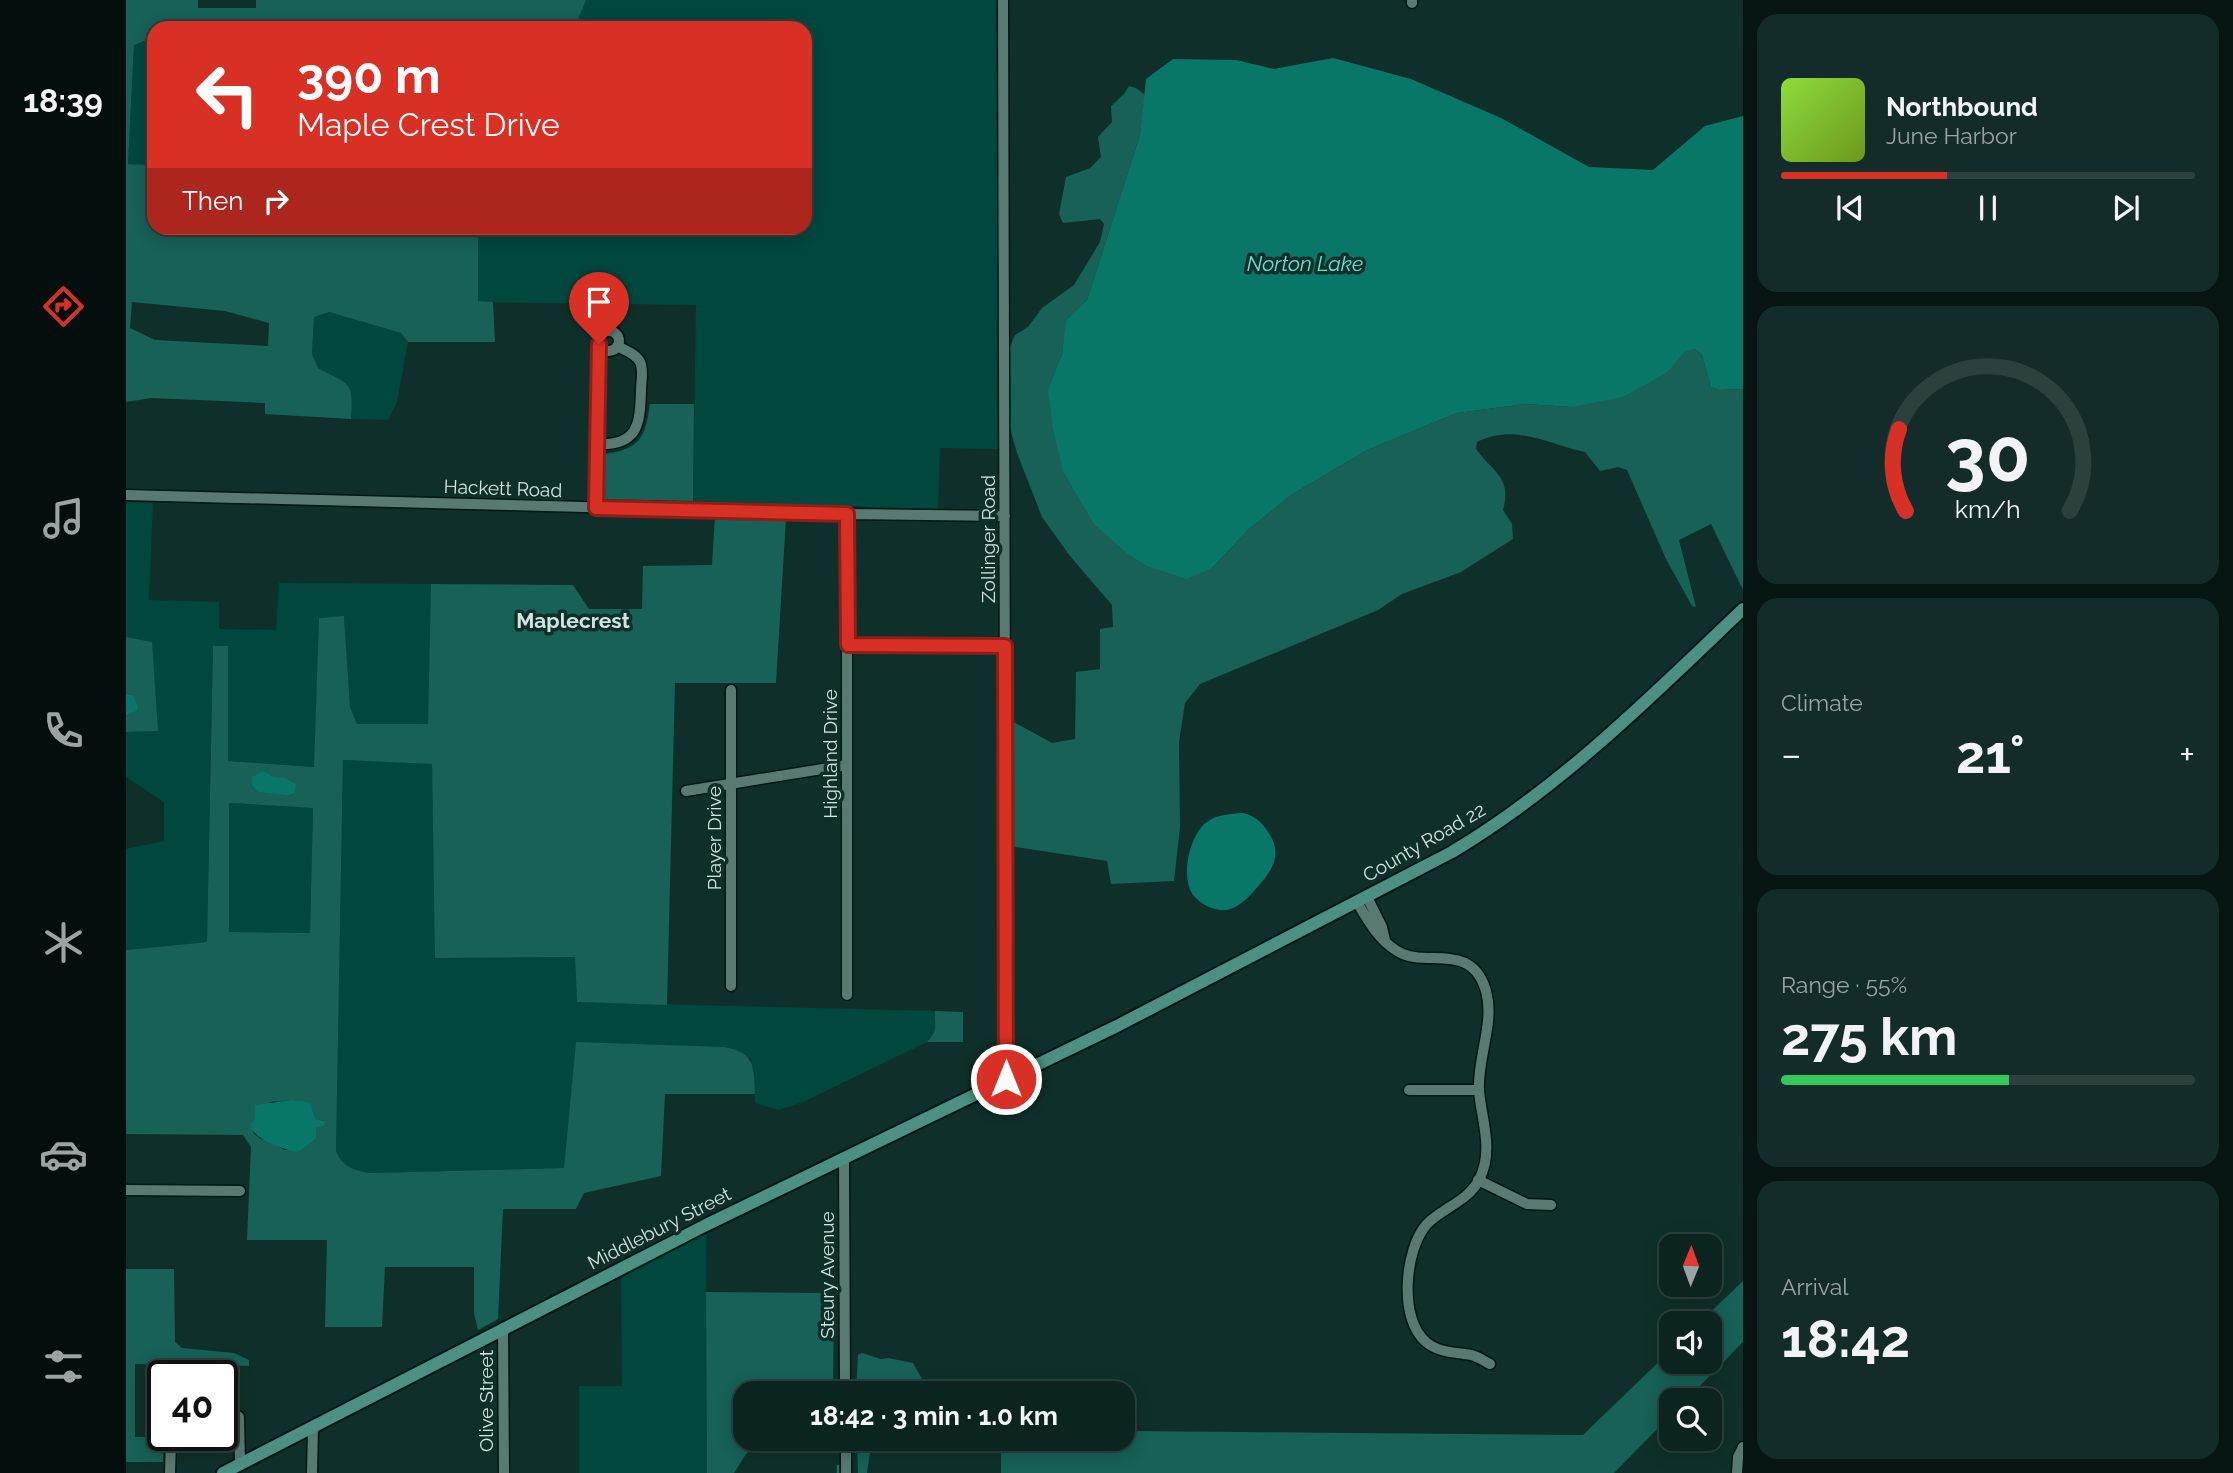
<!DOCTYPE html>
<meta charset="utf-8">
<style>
body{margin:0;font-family:Raleway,sans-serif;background:#142c29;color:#f1f3f6;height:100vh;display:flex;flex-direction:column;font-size:26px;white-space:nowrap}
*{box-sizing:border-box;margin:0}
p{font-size:23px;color:#9aa4a5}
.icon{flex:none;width:38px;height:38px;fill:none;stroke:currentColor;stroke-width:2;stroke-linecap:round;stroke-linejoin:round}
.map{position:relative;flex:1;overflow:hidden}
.side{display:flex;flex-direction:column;gap:14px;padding:14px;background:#061412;width:490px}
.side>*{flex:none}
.banner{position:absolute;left:21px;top:21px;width:665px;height:214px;border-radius:21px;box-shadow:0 4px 18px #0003,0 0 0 2px #2b413e;background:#d93025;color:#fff;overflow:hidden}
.needle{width:46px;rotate:1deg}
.tools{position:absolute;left:1533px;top:1234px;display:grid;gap:14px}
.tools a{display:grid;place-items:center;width:63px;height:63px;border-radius:14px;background:#0b2420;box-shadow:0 4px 18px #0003,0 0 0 2px #2b413e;font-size:35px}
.speed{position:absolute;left:21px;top:1360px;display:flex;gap:14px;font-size:35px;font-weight:700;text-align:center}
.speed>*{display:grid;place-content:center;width:91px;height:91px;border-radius:50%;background:#0b2420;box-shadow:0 4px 18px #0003,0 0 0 2px #2b413e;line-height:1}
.speed .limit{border:4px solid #111;border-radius:10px;background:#fff;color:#111}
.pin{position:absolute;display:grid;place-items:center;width:60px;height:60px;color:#fff;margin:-72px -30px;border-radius:50% 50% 50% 0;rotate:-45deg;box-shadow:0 0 7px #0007}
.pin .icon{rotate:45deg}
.me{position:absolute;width:77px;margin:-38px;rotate:0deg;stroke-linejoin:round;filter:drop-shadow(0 0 5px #0008)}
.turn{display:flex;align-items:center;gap:24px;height:147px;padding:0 35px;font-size:32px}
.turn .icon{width:91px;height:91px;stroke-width:2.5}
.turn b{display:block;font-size:49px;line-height:60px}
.then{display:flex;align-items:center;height:66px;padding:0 35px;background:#0003;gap:14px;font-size:26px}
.big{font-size:52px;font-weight:700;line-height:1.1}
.side .widget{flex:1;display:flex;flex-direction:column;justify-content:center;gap:10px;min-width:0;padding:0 24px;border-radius:21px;background:#142c29}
.side .dial{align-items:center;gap:0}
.dial svg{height:182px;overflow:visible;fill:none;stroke:#2b413e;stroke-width:7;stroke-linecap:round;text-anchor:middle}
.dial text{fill:#f1f3f6;stroke:none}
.song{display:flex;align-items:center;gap:21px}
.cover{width:84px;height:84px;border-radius:10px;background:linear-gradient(135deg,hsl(90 70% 55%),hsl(80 70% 35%))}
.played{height:7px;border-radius:4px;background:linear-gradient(90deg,#d93025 40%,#2b413e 40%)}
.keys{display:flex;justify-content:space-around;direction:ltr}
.heat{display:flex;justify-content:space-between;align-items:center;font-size:38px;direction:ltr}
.charge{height:10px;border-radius:5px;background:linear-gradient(90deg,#34c759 55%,#2b413e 0)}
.trip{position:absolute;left:607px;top:1381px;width:402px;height:70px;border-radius:21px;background:#0b2420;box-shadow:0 4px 18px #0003,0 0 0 2px #2b413e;font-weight:700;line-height:70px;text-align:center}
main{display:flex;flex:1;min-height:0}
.dock{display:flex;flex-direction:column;width:126px;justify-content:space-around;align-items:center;background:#040e0d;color:#9aa4a5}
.dock .icon{width:49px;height:49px}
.dock .active{color:#d93025}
.dock b{font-size:32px;color:#f1f3f6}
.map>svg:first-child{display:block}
</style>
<main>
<nav class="dock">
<b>18:39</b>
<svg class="icon active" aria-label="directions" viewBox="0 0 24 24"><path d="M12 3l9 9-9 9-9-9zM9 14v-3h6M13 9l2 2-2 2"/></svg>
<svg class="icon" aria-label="music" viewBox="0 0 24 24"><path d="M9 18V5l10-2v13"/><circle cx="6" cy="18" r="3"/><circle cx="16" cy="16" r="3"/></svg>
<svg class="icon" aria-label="phone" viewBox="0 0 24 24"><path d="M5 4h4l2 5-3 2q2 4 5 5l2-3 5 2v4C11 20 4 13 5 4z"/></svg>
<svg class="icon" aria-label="climate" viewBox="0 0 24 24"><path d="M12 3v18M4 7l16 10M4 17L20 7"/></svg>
<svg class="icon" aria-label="car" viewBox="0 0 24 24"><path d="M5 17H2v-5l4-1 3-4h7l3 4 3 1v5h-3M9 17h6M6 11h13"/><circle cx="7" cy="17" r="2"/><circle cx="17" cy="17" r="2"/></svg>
<svg class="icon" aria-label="filters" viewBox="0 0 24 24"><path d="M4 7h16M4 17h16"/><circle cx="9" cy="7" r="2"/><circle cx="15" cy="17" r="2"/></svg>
</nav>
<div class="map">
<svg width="1617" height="1473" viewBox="0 0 1617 1473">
<rect width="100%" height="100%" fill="#0f302a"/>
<path fill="#00473d" d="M 351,0 L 877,0 L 875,449 L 814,448 L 812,509 L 567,501 L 570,305 L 352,302 L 352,228 L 679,228 L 679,28 L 352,28 Z
M 28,37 L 28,165 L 2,164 L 8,44 Z
M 203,312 L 275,333 L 282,342 L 271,402 L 262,420 L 225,419 C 228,381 224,385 192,368 L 186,354 L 188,317 Z
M 0,502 L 27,503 L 23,600 L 93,602 L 93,629 L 150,630 L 153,583 L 305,584 L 303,724 L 231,724 L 224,707 L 218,617 L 193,618 L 189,767 L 102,761 L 102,647 L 87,647 L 81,942 L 0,950 L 0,849 L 38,841 L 38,802 L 0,777 L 0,732 L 32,730 L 0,637 Z
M 217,760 L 306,763 L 310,958 L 449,957 L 451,1002 L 809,1011 C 808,1027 813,1028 801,1042 L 677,1102 L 653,1110 L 629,1103 L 628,1070 L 624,1058 L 598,1047 L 438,1168 L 242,1173 C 226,1169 217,1167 210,1151 Z
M 102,803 L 187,808 L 184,933 L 103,932 Z
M 580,1225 L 581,1473 L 453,1473 L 453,1386 L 496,1386 L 495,1268 Z"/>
<path fill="#176156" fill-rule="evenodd" d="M 0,0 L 72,0 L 72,8 L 130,8 L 130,0 L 460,0 L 448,28 L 28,28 L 28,37 L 8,45 L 2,164 L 28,165 L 28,228 L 352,228 L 352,301 L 367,302 L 369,342 L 282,342 L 275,333 L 203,312 L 188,317 L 186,354 L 192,368 C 224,385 228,381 225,419 L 139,414 L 139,403 L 25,398 L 0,402 ZM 6,302 L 99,311 L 143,323 L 142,346 L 29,340 L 4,328 Z
M 1003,86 L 1010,88 L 1019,95 L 1014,135 L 961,300 L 941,321 L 936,354 L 922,389 L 1086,568 L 1123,529 L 1165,495 L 1241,450 L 1331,413 L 1399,404 L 1446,407 L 1542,372 L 1559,350 L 1569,349 L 1576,355 L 1585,387 L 1593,390 L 1617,389 L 1617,590 L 1585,524 L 1553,540 L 1570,607 L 1566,606 L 1540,559 L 1501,470 L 1492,467 L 1474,471 L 1459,452 C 1422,444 1389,423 1351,442 L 1350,449 C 1368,473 1386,478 1377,510 L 1386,524 L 1387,539 L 1335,572 L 1276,594 L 1252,610 L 1074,684 L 1059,703 L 1053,742 L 1054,827 L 1048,881 L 985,884 L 981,861 L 884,846 L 884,720 L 926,743 L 949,739 L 950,672 L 974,669 L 974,629 L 987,627 L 986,605 L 944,556 L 916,517 L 891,453 L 884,428 L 883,349 L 889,335 L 902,327 L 916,308 L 948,285 L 974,242 L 978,224 L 974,219 L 937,223 L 933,214 L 940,177 L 964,168 L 975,157 L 972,137 L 986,122 L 985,106 L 998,94 Z
M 524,404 L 568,404 L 567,501 L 477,499 L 479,454 C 514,449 519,438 524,404 Z
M 589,516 L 660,518 L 650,683 L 549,683 L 541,1005 L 451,1002 L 449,957 L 309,958 L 306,764 L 217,760 L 210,1151 C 217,1167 226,1169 242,1173 L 438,1168 L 450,1042 L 598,1047 C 629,1053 628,1065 629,1094 L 539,1094 L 535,1176 L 458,1193 L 450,1209 L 377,1209 L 372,1319 L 352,1330 L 348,1313 L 348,1267 L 259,1267 L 256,1327 L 199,1327 L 201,1240 L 121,1240 L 125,1147 L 117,1135 L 0,1134 L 0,950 L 81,942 L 87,646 L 102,646 L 102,761 L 188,767 L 193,618 L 218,616 L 224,707 L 231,724 L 302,724 L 305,584 L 447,585 L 463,609 L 516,609 L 517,566 L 586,565 ZM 103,803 L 187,808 L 184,933 L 103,932 ZM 165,1100 C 187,1101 182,1102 190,1119 L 198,1121 L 190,1128 L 190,1139 L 179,1146 L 158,1150 L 146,1142 L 135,1139 L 128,1134 L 125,1126 L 144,1102 Z
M 0,637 L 26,642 L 32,731 L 0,732 L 0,716 L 11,711 L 7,695 L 0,694 Z
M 809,1011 L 837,1012 L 837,1042 L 801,1042 C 813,1028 808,1027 809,1011 Z
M 0,1269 L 48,1269 L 49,1342 L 56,1348 L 108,1353 L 123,1360 L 123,1366 L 9,1364 L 9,1437 L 37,1437 L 37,1462 L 0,1462 Z
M 1617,1281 L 1617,1342 L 1560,1400 L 1545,1400 L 1545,1415 L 1488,1473 L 875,1473 L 875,1439 L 998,1438 L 998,1431 L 1457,1435 L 1545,1350 L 1545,1362 L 1584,1362 L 1584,1323 L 1573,1323 Z
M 580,1292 L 708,1293 L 707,1393 L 620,1393 L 620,1438 L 638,1439 L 620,1454 L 608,1473 L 581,1473 Z
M 736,1353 L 755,1359 L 762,1358 L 787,1363 L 800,1386 L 800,1393 L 730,1393 L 732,1355 Z
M 731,1439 L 746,1439 L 741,1473 L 732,1473 Z"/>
<path fill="#097768" d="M 1207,58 L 1285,79 L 1375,118 L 1463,167 L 1527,170 L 1579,126 L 1617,116 L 1617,389 L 1593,390 L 1585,387 L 1576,355 L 1569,349 L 1559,351 L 1542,372 L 1497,397 L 1446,407 L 1399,404 L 1331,413 L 1241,450 L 1165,495 L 1123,529 L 1086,568 L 1061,579 L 1023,567 L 1002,554 L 968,524 L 937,471 L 927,429 L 922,389 L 936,354 L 940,321 L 961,300 L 1014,135 L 1020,79 L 1047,59 L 1110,60 L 1148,69 Z
M 0,694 L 7,695 L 12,707 L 11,711 L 0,716 Z
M 137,771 L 147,777 L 159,778 L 170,784 L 169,793 L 162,795 L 132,792 L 126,785 L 126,777 Z
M 1117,813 C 1129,816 1136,822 1142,832 C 1159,856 1144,873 1127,892 C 1121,899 1110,909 1100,910 C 1090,911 1078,906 1071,899 C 1052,884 1063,834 1081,822 C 1092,814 1105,814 1117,813 Z
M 165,1100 C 187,1101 182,1101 190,1119 L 198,1121 L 199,1125 L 190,1128 L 190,1139 L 172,1152 C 157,1149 131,1141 124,1126 L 129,1119 L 129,1105 Z"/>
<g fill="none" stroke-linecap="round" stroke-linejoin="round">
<path stroke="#097768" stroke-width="2.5" d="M 712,1466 L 712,1473"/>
<defs>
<path id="minor" d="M 877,0 L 880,1079
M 1286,0 L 1286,3
M473 341a10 10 0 1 1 20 0a10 10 0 1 1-20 0Z
M 471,444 C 512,446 514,425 515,390 C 515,381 518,370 514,362 C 510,354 499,350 491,346
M 0,495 L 721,514 L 879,516
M 470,508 L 473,344
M 721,514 L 721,995
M 722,645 L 879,646
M 605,690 L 605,986
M 560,791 L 721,765
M 1241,897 L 1256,927 L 1259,940
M 1231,902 C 1242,921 1252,939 1271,951 C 1300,969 1345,940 1360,991 C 1369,1023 1351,1058 1353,1091 C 1356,1122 1368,1150 1353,1180 C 1341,1202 1318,1207 1301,1224 C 1279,1248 1272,1319 1300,1342 C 1313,1353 1329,1352 1345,1355 C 1351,1356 1358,1361 1364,1364
M 1283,1090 L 1353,1090
M 718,1158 L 719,1393
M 1352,1180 L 1401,1204 L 1425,1205
M 0,1190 L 114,1191
M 377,1328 L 378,1473
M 96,1413 L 106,1411 L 113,1417 L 114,1464
M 720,1438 L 720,1473
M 44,1473 L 45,1442 L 53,1435
M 186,1473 L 187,1427
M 1611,1473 L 1612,1457 L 1617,1447"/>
<path id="major" d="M 97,1473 L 580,1225 L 991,1026 L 1326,852 C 1435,787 1526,696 1617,609"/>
</defs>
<use href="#minor" stroke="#011713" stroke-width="13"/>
<use href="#major" stroke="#011713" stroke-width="16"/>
<use href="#minor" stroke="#597a73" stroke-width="10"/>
<use href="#major" stroke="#4b9083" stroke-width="12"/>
</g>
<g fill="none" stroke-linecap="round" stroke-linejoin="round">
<defs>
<path id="route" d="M 473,344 L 470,508 L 721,514 L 722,645 L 879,646 L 880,1079"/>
</defs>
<use href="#route" stroke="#8d1f18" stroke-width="18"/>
<use href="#route" stroke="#d93025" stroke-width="12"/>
</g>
<g text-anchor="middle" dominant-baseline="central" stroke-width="7" stroke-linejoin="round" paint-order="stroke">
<g font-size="19" fill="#d2e5e0" stroke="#0f302a">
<text transform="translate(377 488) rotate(2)">Hackett Road</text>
<text transform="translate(862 539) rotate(-90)">Zollinger Road</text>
<text transform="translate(704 754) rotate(-90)">Highland Drive</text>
<text transform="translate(588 838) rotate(-90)">Player Drive</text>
<text transform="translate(1298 842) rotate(-30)">County Road 22</text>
<text transform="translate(533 1228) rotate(-27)">Middlebury Street</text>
<text transform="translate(701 1275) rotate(-90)">Steury Avenue</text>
<text transform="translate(360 1401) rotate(-90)">Olive Street</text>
</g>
<g font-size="21" font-style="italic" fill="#62e6cf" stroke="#0f302a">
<text x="1179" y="263">Norton Lake</text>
</g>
<g font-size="21" font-weight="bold" fill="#d2e5e0" stroke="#0f302a">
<text x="447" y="620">Maplecrest</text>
</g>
</g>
</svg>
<div class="tools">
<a><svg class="needle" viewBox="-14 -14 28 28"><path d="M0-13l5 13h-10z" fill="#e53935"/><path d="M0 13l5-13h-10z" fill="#9aa4a5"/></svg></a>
<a><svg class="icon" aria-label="sound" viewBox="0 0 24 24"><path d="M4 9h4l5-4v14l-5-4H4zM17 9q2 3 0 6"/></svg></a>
<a><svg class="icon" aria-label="search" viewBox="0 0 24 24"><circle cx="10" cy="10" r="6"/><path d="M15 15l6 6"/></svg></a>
</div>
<div class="speed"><div class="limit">40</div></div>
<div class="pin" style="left:473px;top:344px;background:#d93025"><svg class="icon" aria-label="arrive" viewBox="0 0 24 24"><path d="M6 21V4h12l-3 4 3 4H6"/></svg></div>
<svg class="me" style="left:880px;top:1079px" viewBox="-20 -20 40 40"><circle r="17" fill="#d93025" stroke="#fff" stroke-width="3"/><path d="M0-11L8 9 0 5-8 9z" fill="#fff"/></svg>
<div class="trip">18:42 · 3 min · 1.0 km</div>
<div class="banner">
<div class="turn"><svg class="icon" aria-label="left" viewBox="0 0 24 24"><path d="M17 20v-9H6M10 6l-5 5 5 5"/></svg><div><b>390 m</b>Maple Crest Drive</div></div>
<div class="then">Then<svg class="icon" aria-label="right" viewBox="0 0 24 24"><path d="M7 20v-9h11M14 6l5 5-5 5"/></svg></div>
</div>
</div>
<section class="side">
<div class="widget">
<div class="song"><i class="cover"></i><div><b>Northbound</b><p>June Harbor</p></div></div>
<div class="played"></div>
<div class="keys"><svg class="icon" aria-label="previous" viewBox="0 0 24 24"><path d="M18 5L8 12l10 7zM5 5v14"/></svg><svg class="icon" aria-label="pause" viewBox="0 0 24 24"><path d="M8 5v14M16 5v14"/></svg><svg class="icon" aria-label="next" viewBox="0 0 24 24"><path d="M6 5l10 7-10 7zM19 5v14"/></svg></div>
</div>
<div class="widget dial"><svg viewBox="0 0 100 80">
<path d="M14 69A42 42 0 1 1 86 69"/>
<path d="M14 69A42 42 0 0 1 11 33" stroke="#d93025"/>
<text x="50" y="56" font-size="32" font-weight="700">30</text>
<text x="50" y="72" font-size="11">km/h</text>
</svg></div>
<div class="widget"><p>Climate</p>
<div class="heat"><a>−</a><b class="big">21°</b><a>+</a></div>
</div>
<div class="widget"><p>Range · 55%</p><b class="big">275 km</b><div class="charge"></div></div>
<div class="widget"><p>Arrival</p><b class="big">18:42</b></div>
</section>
</main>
